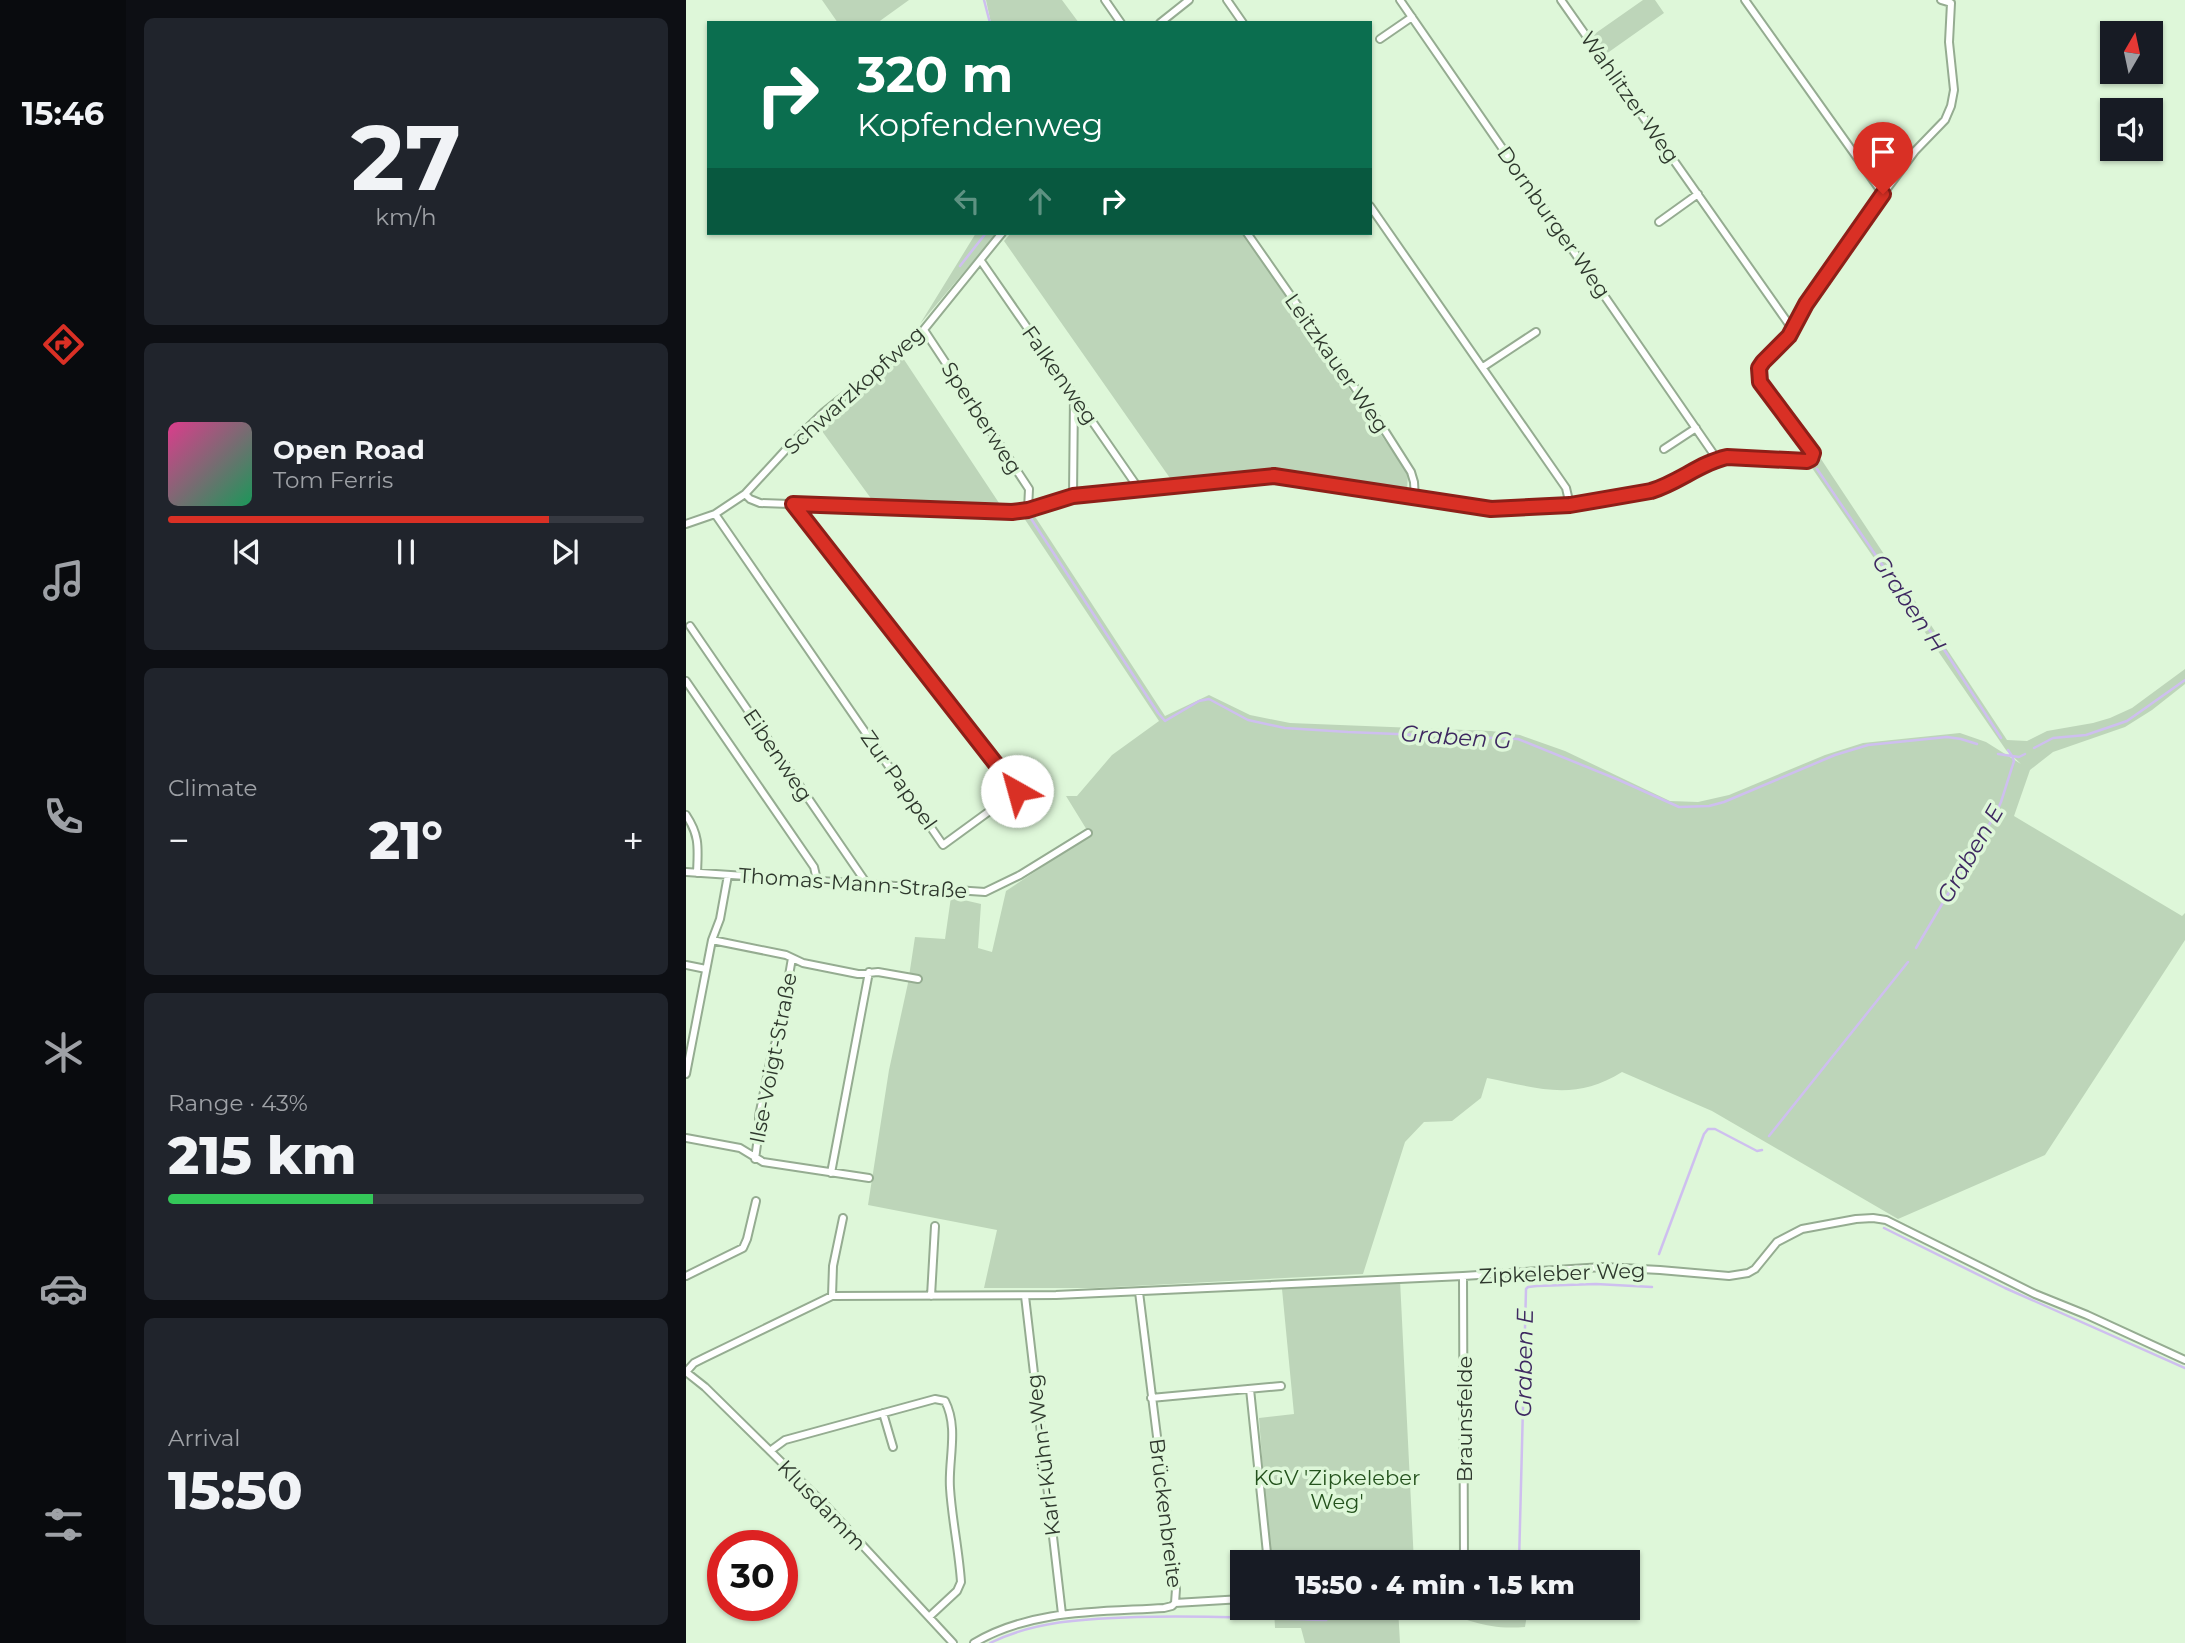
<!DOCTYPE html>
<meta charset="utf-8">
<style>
body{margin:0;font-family:Montserrat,sans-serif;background:#20242c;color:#f1f3f6;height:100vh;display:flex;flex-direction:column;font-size:26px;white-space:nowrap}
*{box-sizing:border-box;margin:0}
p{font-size:23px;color:#9ea1a6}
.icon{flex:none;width:38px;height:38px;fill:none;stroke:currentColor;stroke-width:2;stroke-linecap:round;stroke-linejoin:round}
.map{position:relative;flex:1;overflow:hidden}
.drawer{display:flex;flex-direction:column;gap:18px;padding:18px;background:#0d0f14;width:560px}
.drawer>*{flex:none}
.banner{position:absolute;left:21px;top:21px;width:665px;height:214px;border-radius:0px;box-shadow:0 2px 5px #0004;background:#0b6e4f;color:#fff;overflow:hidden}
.needle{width:46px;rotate:9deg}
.tools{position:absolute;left:1414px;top:21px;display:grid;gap:14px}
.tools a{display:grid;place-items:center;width:63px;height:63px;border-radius:0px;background:#171b24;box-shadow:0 2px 5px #0004;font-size:35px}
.speed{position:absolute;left:21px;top:1530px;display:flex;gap:14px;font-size:35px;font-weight:700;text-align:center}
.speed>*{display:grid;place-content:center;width:91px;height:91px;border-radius:50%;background:#171b24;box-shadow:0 2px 5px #0004;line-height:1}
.speed .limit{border:10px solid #d22;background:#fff;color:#111}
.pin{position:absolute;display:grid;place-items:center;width:60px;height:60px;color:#fff;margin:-72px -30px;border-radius:50% 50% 50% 0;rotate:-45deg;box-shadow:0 0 7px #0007}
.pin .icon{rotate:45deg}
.me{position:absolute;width:77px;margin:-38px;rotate:322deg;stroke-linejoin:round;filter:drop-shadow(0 0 5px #0008)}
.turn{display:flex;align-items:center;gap:24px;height:147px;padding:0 35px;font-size:32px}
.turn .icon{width:91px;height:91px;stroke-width:2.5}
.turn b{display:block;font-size:49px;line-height:60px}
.lanes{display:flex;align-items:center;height:66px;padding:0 35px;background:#0003;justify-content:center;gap:35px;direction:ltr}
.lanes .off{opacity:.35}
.big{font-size:52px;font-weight:800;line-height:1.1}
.drawer .card{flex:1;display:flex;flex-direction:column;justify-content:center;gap:10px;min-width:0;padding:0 24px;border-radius:10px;background:#20242c}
.drawer .dial{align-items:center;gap:0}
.dial b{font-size:91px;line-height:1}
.song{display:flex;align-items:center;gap:21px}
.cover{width:84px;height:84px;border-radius:10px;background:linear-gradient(135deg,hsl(330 70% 55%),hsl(150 70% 35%))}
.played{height:7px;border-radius:4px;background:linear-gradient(90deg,#d93025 80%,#363941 80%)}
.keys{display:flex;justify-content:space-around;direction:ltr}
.heat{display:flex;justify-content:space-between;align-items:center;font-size:38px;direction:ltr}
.charge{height:10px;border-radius:5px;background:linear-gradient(90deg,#34c759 43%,#363941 0)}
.trip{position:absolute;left:544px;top:1550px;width:410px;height:70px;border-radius:0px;background:#171b24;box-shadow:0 2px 5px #0004;font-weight:800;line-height:70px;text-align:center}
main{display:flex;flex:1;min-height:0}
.tab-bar{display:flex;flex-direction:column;width:126px;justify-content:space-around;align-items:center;background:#090b0e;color:#9ea1a6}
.tab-bar .icon{width:49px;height:49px}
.tab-bar .on{color:#d93025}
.tab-bar b{font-size:32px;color:#f1f3f6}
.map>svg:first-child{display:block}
</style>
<main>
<nav class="tab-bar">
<b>15:46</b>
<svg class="icon on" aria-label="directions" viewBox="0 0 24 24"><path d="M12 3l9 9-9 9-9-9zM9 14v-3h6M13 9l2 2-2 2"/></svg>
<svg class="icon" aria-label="music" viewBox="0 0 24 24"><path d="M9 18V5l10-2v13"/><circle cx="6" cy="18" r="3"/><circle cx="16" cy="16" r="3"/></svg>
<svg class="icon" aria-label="phone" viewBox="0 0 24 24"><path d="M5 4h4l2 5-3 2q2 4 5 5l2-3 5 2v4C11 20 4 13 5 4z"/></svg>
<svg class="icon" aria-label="climate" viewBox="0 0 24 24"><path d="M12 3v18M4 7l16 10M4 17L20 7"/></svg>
<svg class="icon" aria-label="car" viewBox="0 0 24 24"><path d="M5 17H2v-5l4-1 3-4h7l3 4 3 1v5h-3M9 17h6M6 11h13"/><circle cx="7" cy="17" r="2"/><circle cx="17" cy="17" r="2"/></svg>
<svg class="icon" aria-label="filters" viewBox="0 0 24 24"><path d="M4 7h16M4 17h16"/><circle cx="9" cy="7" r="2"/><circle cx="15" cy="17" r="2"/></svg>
</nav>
<section class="drawer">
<div class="card dial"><b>27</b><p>km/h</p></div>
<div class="card">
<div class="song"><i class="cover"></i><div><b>Open Road</b><p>Tom Ferris</p></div></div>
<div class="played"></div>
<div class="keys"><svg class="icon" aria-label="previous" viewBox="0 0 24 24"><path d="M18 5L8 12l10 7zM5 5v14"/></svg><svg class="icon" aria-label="pause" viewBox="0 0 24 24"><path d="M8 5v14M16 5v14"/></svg><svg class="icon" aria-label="next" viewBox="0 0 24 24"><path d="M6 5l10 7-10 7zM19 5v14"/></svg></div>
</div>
<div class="card"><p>Climate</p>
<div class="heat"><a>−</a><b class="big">21°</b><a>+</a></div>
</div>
<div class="card"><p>Range · 43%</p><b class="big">215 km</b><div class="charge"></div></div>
<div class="card"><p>Arrival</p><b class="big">15:50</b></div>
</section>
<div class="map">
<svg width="1499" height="1643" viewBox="0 0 1499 1643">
<rect width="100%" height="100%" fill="#def7d9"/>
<path fill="#bdd5b9" d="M 136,0 L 223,0 L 191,23 L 152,23 Z
M 300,0 L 376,0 L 393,23 L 305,23 Z
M 957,0 L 969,0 L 978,13 L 920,54 L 907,35 Z
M 290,233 L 311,233 L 234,324 Z
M 325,233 L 556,233 L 722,474 L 721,490 L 587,472 L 537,474 L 486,481 L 318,241 Z
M 217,358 L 315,506 L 189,504 L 133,427 Z
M 1135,459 L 1321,740 L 1341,741 L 1361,731 L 1407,723 L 1424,718 L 1446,708 L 1499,669 L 1499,684 L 1466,710 L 1439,727 L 1367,752 L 1344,770 L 1328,816 L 1496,916 L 1499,913 L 1499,940 L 1359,1155 L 1212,1219 L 1026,1111 L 936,1072 C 888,1102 852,1088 801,1078 L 795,1098 L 766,1121 L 738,1122 L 719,1142 L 677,1274 L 409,1288 L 298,1288 L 311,1230 L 182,1205 L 203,1070 L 222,983 L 229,937 L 259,939 L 265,897 L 295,904 L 292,948 L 306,952 L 320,891 L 404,835 L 380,796 L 391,796 L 426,755 L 473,721 L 336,515 L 348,515 L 479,716 L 523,695 L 564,715 L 604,723 L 805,731 L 834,735 L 879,751 L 984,801 L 1012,802 L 1043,795 L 1139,755 L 1177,743 L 1225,738 L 1274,733 L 1300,742 L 1335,764 L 1320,750 L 1126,468 Z
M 714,1280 L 728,1563 L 584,1563 L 573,1418 L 608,1414 L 596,1289 Z
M 588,1608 L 712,1608 L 714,1643 L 619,1643 L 615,1628 L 589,1628 Z
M 749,1608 L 842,1608 L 839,1627 C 802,1630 784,1621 749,1608 Z"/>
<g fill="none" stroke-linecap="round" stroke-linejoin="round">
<path stroke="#cebfef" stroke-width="2.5" d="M 298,0 L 304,23
M 274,266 L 300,233
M 1131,469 L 1212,588 L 1259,651 L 1315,738
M 344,517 L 472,713 L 479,721 L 513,701 L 523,699 L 562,720 L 599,728 L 662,732 L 832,739 L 933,780 L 993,807 L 1023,806 L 1038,802 L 1149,755 L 1182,745 L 1261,737 L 1275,739 L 1291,744
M 1348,748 L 1367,738 L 1400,735 L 1441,721 L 1499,680
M 1322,750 L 1326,756 L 1333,757 L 1339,754
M 1230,948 L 1310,813 L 1315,802 L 1328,761 L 1326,756 L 1312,754
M 1083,1136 L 1222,962
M 1198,1228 L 1319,1288 L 1499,1368
M 973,1254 L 1018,1134 L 1022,1129 L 1029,1129 L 1071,1151 L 1076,1150
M 833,1563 L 840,1289 L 842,1287 L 851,1286 L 910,1284 L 966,1287
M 800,1608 L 824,1611 L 830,1608
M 304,1643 C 351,1620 400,1619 451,1617 C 514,1615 577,1618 640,1620 L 645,1615 L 645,1608"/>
<defs>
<path id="minor" d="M 419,0 L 435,23
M 541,0 L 557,23
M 714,0 L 1031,459
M 875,0 L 1107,330
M 1059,0 L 1197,194
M 474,23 L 503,0
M 694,39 L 726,17
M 684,206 L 880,488 L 884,505
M 973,222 L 1012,194
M 561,233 L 697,428 L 725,472 L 728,482 L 729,499
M 295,261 L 453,489
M 238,330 L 343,489 L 342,510
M 797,367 L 850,332
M 978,449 L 1010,428
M 59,494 L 64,499 L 74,503 L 326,512 L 342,510 L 387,496 L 588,476 L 805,509 L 884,505 L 965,491 C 992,484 1014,463 1041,457 L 1121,461 L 1125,459 L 1127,453 L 1074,382 L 1074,368 L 1077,362 L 1103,336 L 1120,304 L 1197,194 L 1229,151 L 1259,120 L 1265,106 L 1268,90 L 1263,42 L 1265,3 L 1255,0
M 387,496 L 388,396
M 29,514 L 257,845 L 331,791 L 107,504
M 0,524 L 29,514 L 59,494 L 106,443 L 137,413 L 231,338 L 316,233
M 4,626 L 181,884
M 0,681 L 128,867 L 131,880
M 0,815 C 14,836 12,848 11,873
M 0,872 L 299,892 L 334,875 L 402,833
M 26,940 L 100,955 L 117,963 L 172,974 L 192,972 L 232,979
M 0,965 L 20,969
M 0,1074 L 26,940 L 34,919 L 42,875
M 0,1138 L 54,1148 L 77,1162 L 183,1178
M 69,1159 L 73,1130 L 73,1116 L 86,1053 L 93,1033 L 106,958
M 145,1173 L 183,972
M 0,1276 L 57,1248 L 61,1239 L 70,1201
M 777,1276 L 778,1563
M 453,1292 L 490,1589 L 489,1603
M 146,1296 L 147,1266 L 157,1218
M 245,1296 L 249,1226
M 339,1296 L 376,1614
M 0,1372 L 8,1363 L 18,1358 L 146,1296 L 370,1295 L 777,1276 L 917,1267 L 974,1270 L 1043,1276 L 1062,1273 L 1069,1269 L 1091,1242 L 1116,1229 L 1170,1219 L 1187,1218 L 1200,1220 L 1349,1294 L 1401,1315 L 1499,1360
M 0,1372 L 19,1387 L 140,1506 L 267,1643
M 564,1389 L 582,1563
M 465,1398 L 595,1386
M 197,1413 L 207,1447
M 84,1451 L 99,1440 L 249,1399 L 259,1401 C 273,1428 262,1460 264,1488 C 266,1520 273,1551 275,1582 L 271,1591 L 243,1617
M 288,1643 C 345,1609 414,1612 478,1608 L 486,1606 L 489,1603 L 556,1599"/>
</defs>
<use href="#minor" stroke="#95ac91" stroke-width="10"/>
<use href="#minor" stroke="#fff" stroke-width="6"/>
</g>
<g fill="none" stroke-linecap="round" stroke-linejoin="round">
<defs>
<path id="route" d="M 331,791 L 107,504 L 326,512 L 342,510 L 387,496 L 588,476 L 805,509 L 884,505 L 965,491 C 992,483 1014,463 1041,457 L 1121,461 L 1125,459 L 1127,453 L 1074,382 L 1073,368 L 1077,362 L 1103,336 L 1120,304 L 1197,194"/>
</defs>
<use href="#route" stroke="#8d1f18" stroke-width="18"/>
<use href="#route" stroke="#d93025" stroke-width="12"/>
</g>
<g text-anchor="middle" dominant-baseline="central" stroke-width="7" stroke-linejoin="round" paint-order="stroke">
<g font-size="21" fill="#2e382d" stroke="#def7d9">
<text transform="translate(944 97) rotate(55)">Wahlitzer Weg</text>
<text transform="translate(868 222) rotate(55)">Dornburger Weg</text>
<text transform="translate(651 363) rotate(55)">Leitzkauer Weg</text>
<text transform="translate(374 375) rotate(55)">Falkenweg</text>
<text transform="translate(168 390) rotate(-42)">Schwarzkopfweg</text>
<text transform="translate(296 418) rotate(57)">Sperberweg</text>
<text transform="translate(92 755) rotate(56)">Eibenweg</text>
<text transform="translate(213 780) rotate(55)">Zur Pappel</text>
<text transform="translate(167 883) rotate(4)">Thomas-Mann-Straße</text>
<text transform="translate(87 1058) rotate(-79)">Ilse-Voigt-Straße</text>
<text transform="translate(876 1273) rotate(-2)">Zipkeleber Weg</text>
<text transform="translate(778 1419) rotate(-90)">Braunsfelde</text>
<text transform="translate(357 1455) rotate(-97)">Karl-Kühn-Weg</text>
<text transform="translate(136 1505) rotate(46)">Klusdamm</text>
<text transform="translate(480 1513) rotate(83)">Brückenbreite</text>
</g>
<g font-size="21" fill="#24521d" stroke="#def7d9">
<text x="651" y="1477">KGV 'Zipkeleber<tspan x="651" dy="24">Weg'</tspan></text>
</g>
<g font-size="23" font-style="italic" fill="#3e2861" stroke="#def7d9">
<text transform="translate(1223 603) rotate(56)">Graben H</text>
<text transform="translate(770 737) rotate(4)">Graben G</text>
<text transform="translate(1284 854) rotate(-60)">Graben E</text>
<text transform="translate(838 1363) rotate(-89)">Graben E</text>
</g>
</g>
</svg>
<div class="tools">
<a><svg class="needle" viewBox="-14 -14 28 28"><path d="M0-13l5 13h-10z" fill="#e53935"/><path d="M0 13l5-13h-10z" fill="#9ea1a6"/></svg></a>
<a><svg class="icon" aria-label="sound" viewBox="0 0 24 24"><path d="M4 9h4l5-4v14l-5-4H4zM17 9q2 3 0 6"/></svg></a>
</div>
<div class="speed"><div class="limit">30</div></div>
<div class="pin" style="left:1197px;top:194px;background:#d93025"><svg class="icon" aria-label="arrive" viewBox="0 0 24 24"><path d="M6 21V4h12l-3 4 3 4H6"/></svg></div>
<svg class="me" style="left:331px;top:791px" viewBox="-20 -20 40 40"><circle r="19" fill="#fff"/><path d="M0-13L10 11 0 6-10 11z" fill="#d93025"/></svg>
<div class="trip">15:50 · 4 min · 1.5 km</div>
<div class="banner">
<div class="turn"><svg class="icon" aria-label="right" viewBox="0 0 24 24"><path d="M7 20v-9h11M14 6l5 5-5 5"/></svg><div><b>320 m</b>Kopfendenweg</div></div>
<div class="lanes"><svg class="icon off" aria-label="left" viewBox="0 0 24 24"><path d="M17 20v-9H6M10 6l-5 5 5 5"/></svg><svg class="icon off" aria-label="ahead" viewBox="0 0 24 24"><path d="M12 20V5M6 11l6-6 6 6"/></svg><svg class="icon" aria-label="right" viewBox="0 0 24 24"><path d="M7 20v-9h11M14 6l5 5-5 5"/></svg></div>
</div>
</div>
</main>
